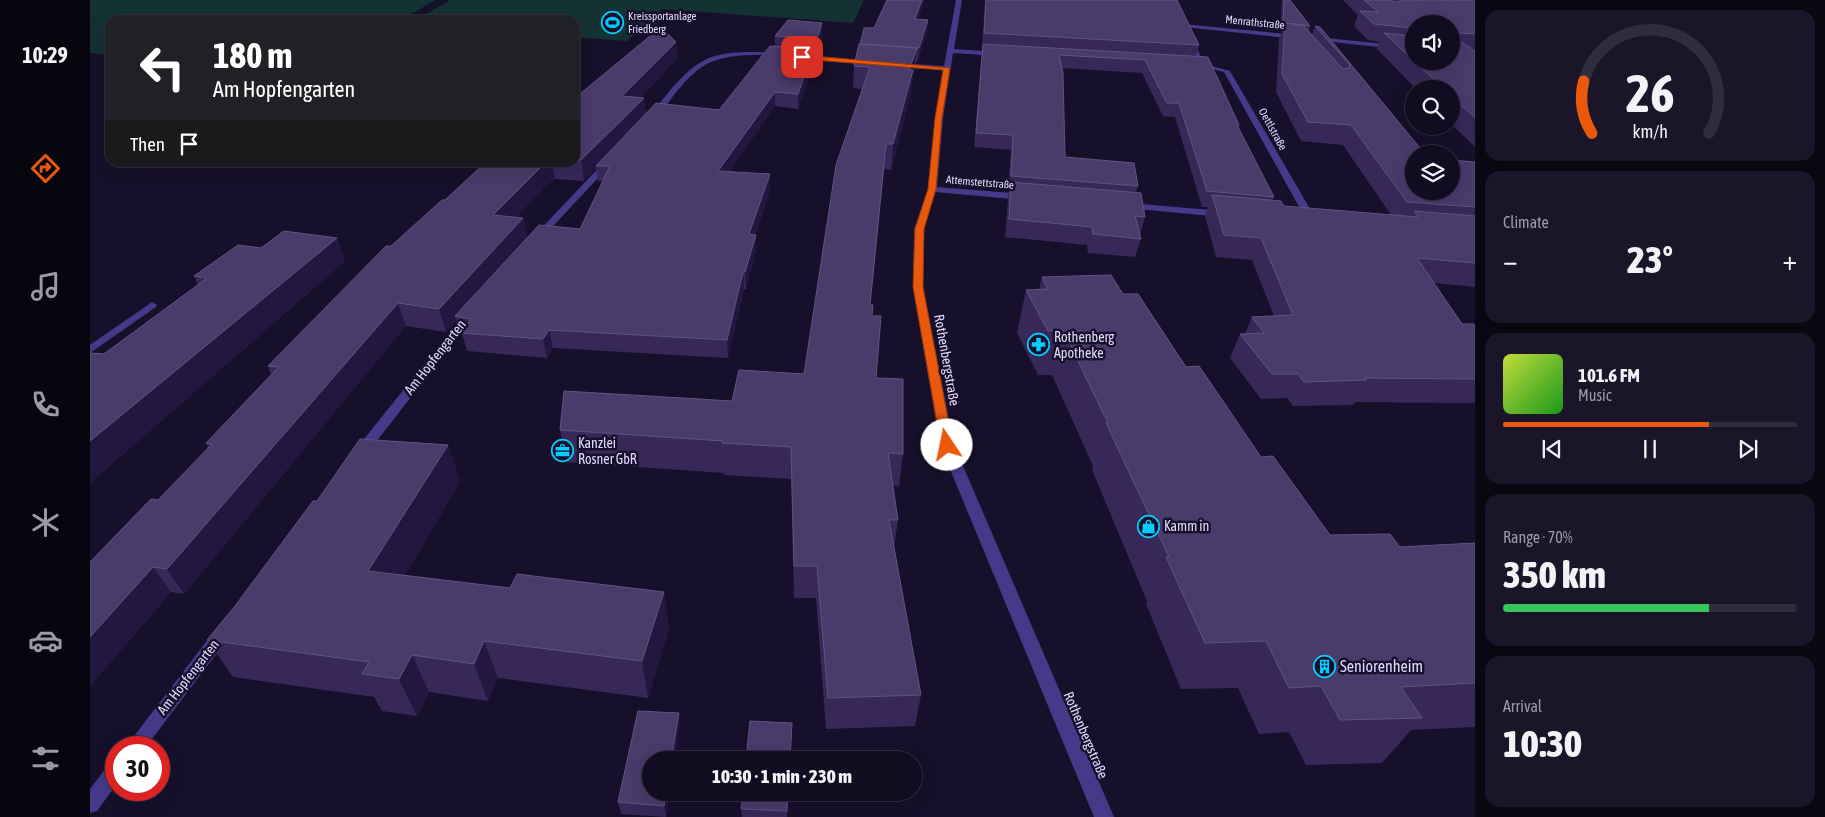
<!DOCTYPE html>
<meta charset="utf-8">
<style>
body{margin:0;font-family:"Asap Condensed",sans-serif;background:#1a1529;color:#f1f3f6;height:100vh;display:flex;flex-direction:column;font-size:19px;white-space:nowrap}
*{box-sizing:border-box;margin:0}
p{font-size:16px;color:#9c9ba5}
.icon{flex:none;width:28px;height:28px;fill:none;stroke:currentColor;stroke-width:2;stroke-linecap:round;stroke-linejoin:round}
.map{position:relative;flex:1;overflow:hidden}
.side{display:flex;flex-direction:column;gap:10px;padding:10px;background:#090712;width:350px}
.side>*{flex:none}
.hud{position:absolute;left:15px;top:15px;width:475px;height:152px;border-radius:15px;box-shadow:0 5px 20px #0002,0 0 0 1px #302c3e;background:#202124;color:#fff;overflow:hidden}
.tools{position:absolute;left:1315px;top:15px;display:grid;gap:10px}
.tools a{display:grid;place-items:center;width:55px;height:55px;border-radius:50%;background:#110c20;box-shadow:0 5px 20px #0002,0 0 0 1px #302c3e;font-size:25px}
.speed{position:absolute;left:15px;top:736px;display:flex;gap:10px;font-size:25px;font-weight:700;text-align:center}
.speed>*{display:grid;place-content:center;width:65px;height:65px;border-radius:50%;background:#110c20;box-shadow:0 5px 20px #0002,0 0 0 1px #302c3e;line-height:1}
.speed .limit{border:8px solid #d22;background:#fff;color:#111}
.pin{position:absolute;display:grid;place-items:center;width:42px;height:42px;color:#fff;margin:-21px;border-radius:10px;box-shadow:0 2px 8px #0006}
.me{position:absolute;width:55px;margin:-28px;rotate:349deg;stroke-linejoin:round;filter:drop-shadow(0 0 4px #0008)}
.turn{display:flex;align-items:center;gap:18px;height:105px;padding:0 25px;font-size:22px}
.turn .icon{width:65px;height:65px;stroke-width:2.5}
.turn b{display:block;font-size:35px;line-height:42px}
.then{display:flex;align-items:center;height:48px;padding:0 25px;background:#0003;gap:10px;font-size:19px}
.big{font-size:38px;font-weight:800;line-height:1.1}
.side .tile{flex:1;display:flex;flex-direction:column;justify-content:center;gap:8px;min-width:0;padding:0 18px;border-radius:15px;background:#1a1529}
.side .dial{align-items:center;gap:0}
.dial svg{height:130px;overflow:visible;fill:none;stroke:#302c3e;stroke-width:7;stroke-linecap:round;text-anchor:middle}
.dial text{fill:#f1f3f6;stroke:none}
.song{display:flex;align-items:center;gap:15px}
.cover{width:60px;height:60px;border-radius:8px;background:linear-gradient(135deg,hsl(70 70% 55%),hsl(120 70% 35%))}
.played{height:5px;border-radius:2px;background:linear-gradient(90deg,#ea580c 70%,#302c3e 70%)}
.keys{display:flex;justify-content:space-around;direction:ltr}
.heat{display:flex;justify-content:space-between;align-items:center;font-size:28px;direction:ltr}
.charge{height:8px;border-radius:4px;background:linear-gradient(90deg,#34c759 70%,#302c3e 0)}
.trip{position:absolute;left:552px;top:751px;width:280px;height:50px;border-radius:25px;background:#110c20;box-shadow:0 5px 20px #0002,0 0 0 1px #302c3e;font-weight:800;line-height:50px;text-align:center}
main{display:flex;flex:1;min-height:0}
.tabs{display:flex;flex-direction:column;width:90px;justify-content:space-around;align-items:center;background:#07050d;color:#9c9ba5}
.tabs .icon{width:35px;height:35px}
.tabs .current{color:#ea580c}
.tabs b{font-size:22px;color:#f1f3f6}
.map>svg:first-child{display:block}
</style>
<main>
<nav class="tabs">
<b>10:29</b>
<svg class="icon current" aria-label="directions" viewBox="0 0 24 24"><path d="M12 3l9 9-9 9-9-9zM9 14v-3h6M13 9l2 2-2 2"/></svg>
<svg class="icon" aria-label="music" viewBox="0 0 24 24"><path d="M9 18V5l10-2v13"/><circle cx="6" cy="18" r="3"/><circle cx="16" cy="16" r="3"/></svg>
<svg class="icon" aria-label="phone" viewBox="0 0 24 24"><path d="M5 4h4l2 5-3 2q2 4 5 5l2-3 5 2v4C11 20 4 13 5 4z"/></svg>
<svg class="icon" aria-label="climate" viewBox="0 0 24 24"><path d="M12 3v18M4 7l16 10M4 17L20 7"/></svg>
<svg class="icon" aria-label="car" viewBox="0 0 24 24"><path d="M5 17H2v-5l4-1 3-4h7l3 4 3 1v5h-3M9 17h6M6 11h13"/><circle cx="7" cy="17" r="2"/><circle cx="17" cy="17" r="2"/></svg>
<svg class="icon" aria-label="filters" viewBox="0 0 24 24"><path d="M4 7h16M4 17h16"/><circle cx="9" cy="7" r="2"/><circle cx="15" cy="17" r="2"/></svg>
</nav>
<div class="map">
<svg width="1385" height="817" viewBox="0 0 1385 817">
<rect width="100%" height="100%" fill="#17102a"/>
<path fill="#133234" d="M 0,0 L 346,0 L 310,20 L 20,20 L 20,55 L 0,53 Z
M 360,0 L 774,0 L 763,23 L 572,9 L 537,41 L 485,37 L 485,20 L 330,20 L 333,16 Z"/>
<g fill="none" stroke-linecap="round" stroke-linejoin="round">
<path fill="#453a8a" fill-rule="evenodd" d="M 866,0 L 872,0 L 864,49 L 909,52 L 912,54 L 909,56 L 863,53 L 853,118 L 847,187 L 934,194 L 938,197 L 934,200 L 845,192 L 834,229 L 833,287 L 864,445 L 1024,817 L 1004,817 L 850,445 L 823,287 L 824,229 L 838,189 L 845,118 L 854,70 L 809,67 L 806,65 L 809,63 L 854,66 Z
M 1092,24 L 1207,35 L 1210,37 L 1207,39 L 1094,27 Z
M 1100,37 L 1103,39 L 1114,64 L 1140,71 L 1227,221 L 1225,223 L 1222,224 L 1217,221 L 1134,72 L 1108,65 L 1097,39 Z
M 1227,37 L 1324,47 L 1324,51 L 1225,40 Z
M 668,52 L 719,55 L 785,63 L 782,65 C 741,61 650,44 615,65 C 595,77 580,101 566,119 L 559,117 C 576,96 598,63 625,56 C 639,52 654,52 668,52 Z
M 516,160 L 523,162 L 450,240 L 444,240 L 444,236 Z
M 1039,203 L 1133,211 L 1138,214 L 1133,217 L 1036,208 L 1034,206 Z
M 62,302 L 67,305 L 66,307 L 0,353 L 0,345 Z
M 379,312 L 383,313 L 384,315 L 383,317 L 276,455 L 266,455 L 264,452 L 266,449 L 375,313 Z
M 131,628 L 137,630 L 139,635 L 137,640 L 55,748 L 35,748 L 125,630 Z
M 26,761 L 26,785 L 7,811 L 0,813 L 0,789 L 19,764 Z"/>
</g>
<path fill="#372858" fill-rule="evenodd" d="M 797,0 L 834,0 L 833,4 L 828,19 L 837,33 L 827,62 L 826,62 L 825,70 L 823,75 L 821,93 L 801,170 L 794,169 L 780,305 L 786,378 L 813,454 L 809,486 L 802,485 L 808,520 L 804,547 L 831,695 L 825,726 L 736,729 L 726,598 L 704,598 L 701,479 L 634,475 L 634,473 L 476,462 L 470,430 L 642,401 L 714,374 L 772,89 L 763,88 L 764,66 L 770,44 L 784,28 Z
M 895,0 L 1087,0 L 1109,45 L 1106,56 L 1149,125 L 1148,128 L 1184,197 L 1182,200 L 1194,206 L 1301,215 L 1253,145 L 1211,141 L 1186,92 L 1189,39 L 1192,31 L 1190,31 L 1192,0 L 1200,0 L 1220,26 L 1219,31 L 1222,35 L 1225,26 L 1230,27 L 1335,154 L 1324,191 L 1385,162 L 1385,287 L 1344,283 L 1372,324 L 1385,325 L 1385,403 L 1364,403 L 1265,402 L 1263,405 L 1203,406 L 1197,398 L 1171,399 L 1140,358 L 1150,334 L 1155,334 L 1162,317 L 1184,316 L 1162,260 L 1126,257 L 1115,216 L 1118,207 L 1112,207 L 1085,117 L 1073,116 L 1052,73 L 972,68 L 975,157 L 1048,186 L 1046,193 L 1055,217 L 1050,235 L 1051,239 L 1045,257 L 998,253 L 997,245 L 915,237 L 918,200 L 919,191 L 918,191 L 921,150 L 884,147 L 892,49 Z
M 1253,0 L 1385,0 L 1385,147 L 1361,124 L 1361,89 L 1326,89 L 1287,49 L 1290,42 L 1278,40 L 1264,26 L 1268,15 ZM 1324,24 L 1361,24 L 1324,61 Z
M 685,36 L 732,38 L 726,54 L 724,54 L 724,62 L 708,109 L 685,106 L 639,172 L 680,190 L 665,235 L 666,235 L 666,251 L 656,289 L 654,289 L 638,358 L 463,348 L 457,358 L 377,351 L 372,334 L 370,334 L 366,320 L 356,332 L 316,326 L 94,594 L 81,592 L 0,686 L 68,500 L 118,448 L 116,443 L 181,374 L 178,366 L 301,246 L 355,200 L 396,162 L 485,162 L 485,98 L 586,42 L 587,59 L 550,98 L 554,98 L 556,114 L 629,110 L 685,46 ZM 506,168 L 508,181 L 513,181 L 490,229 L 437,237 L 433,218 L 426,217 L 458,184 L 465,179 L 494,181 Z
M 247,238 L 255,261 L 0,483 L 0,353 L 14,354 L 108,285 L 104,276 L 171,248 Z
M 952,277 L 1033,294 L 1096,367 L 1171,457 L 1240,535 L 1310,547 L 1385,543 L 1385,727 L 1321,730 L 1292,763 L 1216,765 L 1199,732 L 1169,734 L 1148,688 L 1091,689 L 1056,604 L 1057,601 L 1002,470 L 1003,466 L 962,375 L 948,375 L 927,333 L 936,290 L 949,290 Z
M 358,445 L 370,482 L 315,575 L 420,588 L 574,592 L 579,629 L 558,698 L 408,678 L 398,701 L 339,692 L 327,716 L 292,711 L 284,697 L 143,677 L 117,640 L 145,606 L 227,501 Z
M 590,725 L 561,792 L 580,792 L 576,817 L 531,814 L 528,802 Z
M 653,792 L 699,792 L 697,817 L 652,817 L 651,809 Z"/>
<path fill="#22173e" d="M 832,0 L 834,0 L 833,4 L 824,32 L 825,19 Z
M 838,20 L 837,33 L 827,62 L 829,48 Z
M 732,23 L 732,38 L 726,54 L 727,39 Z
M 586,42 L 587,59 L 535,114 L 532,96 Z
M 827,48 L 821,93 L 801,170 L 803,144 L 819,70 Z
M 724,49 L 724,62 L 708,109 L 708,94 Z
M 685,92 L 685,106 L 629,187 L 628,171 Z
M 554,98 L 556,117 L 506,166 L 506,168 L 494,181 L 491,160 Z
M 796,144 L 794,169 L 777,334 L 780,305 Z
M 456,162 L 462,162 L 465,179 L 458,184 L 408,236 L 403,215 Z
M 680,174 L 680,190 L 659,251 L 659,234 Z
M 433,218 L 438,240 L 365,316 L 366,320 L 356,332 L 349,309 Z
M 666,235 L 666,251 L 656,289 L 655,272 Z
M 247,238 L 255,261 L 0,483 L 0,441 Z
M 653,272 L 654,289 L 638,358 L 637,340 Z
M 308,303 L 316,326 L 94,594 L 77,569 Z
M 459,330 L 463,348 L 457,358 L 453,339 Z
M 358,445 L 370,482 L 296,608 L 278,571 Z
M 63,567 L 81,592 L 0,686 L 0,637 Z
M 574,592 L 579,629 L 558,698 L 552,661 Z
M 394,641 L 408,678 L 398,701 L 384,664 Z
M 322,655 L 339,692 L 327,716 L 309,679 Z
M 589,713 L 590,725 L 585,760 L 581,760 Z
M 576,792 L 580,792 L 576,817 L 574,806 Z"/>
<path fill="#493b6a" stroke="#615481" d="M 797,0 L 832,0 L 825,19 L 838,20 L 829,48 L 770,44 L 774,28 L 784,28 Z
M 896,0 L 1087,0 L 1109,45 L 894,33 Z
M 1194,0 L 1200,0 L 1220,26 L 1195,23 L 1193,23 Z
M 1274,0 L 1301,0 L 1303,2 L 1310,2 L 1310,0 L 1383,0 L 1385,2 L 1385,34 L 1369,33 L 1367,34 L 1368,40 L 1385,51 L 1385,118 L 1361,96 L 1361,89 L 1354,89 L 1324,61 L 1361,61 L 1361,24 L 1324,24 L 1324,28 L 1284,24 L 1270,11 L 1288,12 Z
M 698,20 L 732,23 L 727,39 L 685,36 Z
M 1195,23 L 1213,25 L 1253,69 L 1259,68 L 1260,65 L 1225,26 L 1230,27 L 1335,154 L 1324,154 L 1324,191 L 1361,191 L 1361,160 L 1385,162 L 1385,207 L 1317,202 L 1261,125 L 1218,122 L 1192,74 Z
M 571,27 L 586,42 L 532,96 L 554,98 L 491,160 L 485,160 L 485,98 Z
M 1294,33 L 1324,36 L 1324,61 Z
M 769,44 L 827,48 L 819,70 L 823,70 L 803,144 L 796,144 L 780,305 L 783,305 L 782,316 L 791,316 L 786,378 L 813,379 L 813,454 L 798,453 L 808,520 L 799,520 L 831,695 L 738,698 L 727,566 L 704,566 L 701,447 L 632,443 L 633,441 L 470,430 L 474,391 L 642,401 L 649,370 L 714,374 L 746,165 L 780,67 L 764,66 Z
M 893,44 L 1118,57 L 1149,125 L 1147,125 L 1184,197 L 1117,191 L 1089,103 L 1077,103 L 1055,60 L 969,55 L 973,73 L 975,157 L 1044,163 L 1048,186 L 921,176 L 923,135 L 886,133 Z
M 680,46 L 724,49 L 708,94 L 685,92 L 628,171 L 680,174 L 659,234 L 666,235 L 655,272 L 653,272 L 637,340 L 459,330 L 453,339 L 371,333 L 381,319 L 365,316 L 449,225 L 490,229 L 520,166 L 506,166 L 566,103 L 629,110 Z
M 396,162 L 456,162 L 403,215 L 433,218 L 349,309 L 308,303 L 77,569 L 63,567 L 0,637 L 0,562 L 61,499 L 68,500 L 122,444 L 116,443 L 189,367 L 178,366 L 296,246 L 301,246 L 352,200 L 355,200 Z
M 921,182 L 1051,193 L 1055,217 L 1045,216 L 1051,239 L 1003,234 L 1002,227 L 919,219 Z
M 1122,195 L 1191,201 L 1194,206 L 1328,217 L 1324,211 L 1385,216 L 1385,263 L 1327,258 L 1372,324 L 1383,324 L 1385,325 L 1385,379 L 1274,378 L 1277,380 L 1214,382 L 1208,374 L 1182,374 L 1150,334 L 1174,333 L 1162,317 L 1203,315 L 1171,238 L 1134,235 Z
M 194,231 L 247,238 L 0,441 L 0,353 L 14,354 L 117,278 L 104,276 L 148,245 L 171,248 Z
M 1021,275 L 1033,294 L 1048,294 L 1096,367 L 1109,366 L 1171,457 L 1183,456 L 1240,535 L 1300,534 L 1310,547 L 1385,543 L 1385,683 L 1311,687 L 1332,718 L 1250,720 L 1231,686 L 1199,688 L 1176,641 L 1115,643 L 1076,557 L 1079,557 L 1016,423 L 1018,423 L 973,330 L 958,331 L 936,290 L 958,289 L 952,277 Z
M 270,439 L 358,445 L 278,571 L 420,588 L 427,574 L 574,592 L 552,661 L 394,641 L 384,664 L 322,655 L 309,679 L 272,674 L 279,662 L 117,640 L 145,606 L 223,501 L 227,501 Z
M 548,711 L 589,713 L 581,760 L 561,760 L 561,792 L 576,792 L 574,806 L 528,802 Z
M 660,721 L 702,723 L 700,760 L 656,760 Z
M 653,792 L 698,792 L 697,811 L 651,809 Z"/>
<path fill="#ea580c" stroke="#983908" d="M 712,55 L 860,68 L 852,118 L 846,189 L 834,229 L 833,287 L 863,445 L 862,448 L 857,449 L 851,445 L 823,287 L 825,229 L 838,189 L 845,118 L 853,70 L 710,59 Z"/>
<defs>
<symbol id="stadium-ring" viewBox="-11 -11 22 22"><circle r="9.5" fill="#17102a" stroke="#05ccff" stroke-width="1.5"/><path d="M0-5a6.5 5 0 1 0 0 10a6.5 5 0 1 0 0-10ZM-3.5-1.8h7v3.6h-7Z" fill="#05ccff"/></symbol>
<symbol id="pharmacy-ring" viewBox="-11 -11 22 22"><circle r="9.5" fill="#17102a" stroke="#05ccff" stroke-width="1.5"/><path d="M-2-6h4v4h4v4h-4v4h-4v-4h-4v-4h4Z" fill="#05ccff"/></symbol>
<symbol id="office-ring" viewBox="-11 -11 22 22"><circle r="9.5" fill="#17102a" stroke="#05ccff" stroke-width="1.5"/><path d="M-6-3h4V-5.5h4V-3h4V5H-6ZM-1-4.5V-3h2v-1.5ZM-6 0V1H6V0Z" fill="#05ccff"/></symbol>
<symbol id="shop-ring" viewBox="-11 -11 22 22"><circle r="9.5" fill="#17102a" stroke="#05ccff" stroke-width="1.5"/><path d="M-5-2.5h2.3a2.7 3.5 0 0 1 5.4 0H5L5.5 6h-11ZM-1.5-2.5h3a1.5 2.3 0 0 0-3 0Z" fill="#05ccff"/></symbol>
<symbol id="building-ring" viewBox="-11 -11 22 22"><circle r="9.5" fill="#17102a" stroke="#05ccff" stroke-width="1.5"/><path d="M-4-6H4V6H1V3H-1V6H-4ZM-2.5-4.3h1.7v1.8h-1.7ZM.8-4.3h1.7v1.8H.8ZM-2.5-1h1.7V.8h-1.7ZM.8-1h1.7V.8H.8Z" fill="#05ccff"/></symbol>
</defs>
<g fill-rule="evenodd">
<use href="#stadium-ring" x="510" y="10" width="25" height="25"/>
<use href="#pharmacy-ring" x="936" y="332" width="25" height="25"/>
<use href="#office-ring" x="460" y="438" width="25" height="25"/>
<use href="#shop-ring" x="1046" y="514" width="25" height="25"/>
<use href="#building-ring" x="1222" y="654" width="25" height="25"/>
</g>
<g text-anchor="middle" dominant-baseline="central" stroke-width="5" stroke-linejoin="round" paint-order="stroke">
<g font-size="11" fill="#e1d9ff" stroke="#17102a" text-anchor="start">
<text x="538" y="16">Kreissportanlage<tspan x="538" dy="13">Friedberg</tspan></text>
</g>
<g font-size="11" fill="#e1d9ff" stroke="#17102a">
<text transform="translate(1165 22) rotate(6)">Menrathstraße</text>
<text transform="translate(1183 129) rotate(61)">Oettlstraße</text>
<text transform="translate(890 182) rotate(5)">Attemstettstraße</text>
</g>
<g font-size="14" fill="#e1d9ff" stroke="#17102a" text-anchor="start">
<text x="964" y="337">Rothenberg<tspan x="964" dy="16">Apotheke</tspan></text>
<text x="488" y="443">Kanzlei<tspan x="488" dy="16">Rosner GbR</tspan></text>
<text x="1074" y="526">Kamm in</text>
</g>
<g font-size="14" fill="#e1d9ff" stroke="#17102a">
<text transform="translate(345 357) rotate(-52)">Am Hopfengarten</text>
<text transform="translate(857 360) rotate(80)">Rothenbergstraße</text>
<text transform="translate(98 677) rotate(-52)">Am Hopfengarten</text>
<text transform="translate(996 735) rotate(67)">Rothenbergstraße</text>
</g>
<g font-size="16" fill="#e1d9ff" stroke="#17102a" text-anchor="start">
<text x="1250" y="666">Seniorenheim</text>
</g>
</g>
</svg>
<div class="tools">
<a><svg class="icon" aria-label="sound" viewBox="0 0 24 24"><path d="M4 9h4l5-4v14l-5-4H4zM17 9q2 3 0 6"/></svg></a>
<a><svg class="icon" aria-label="search" viewBox="0 0 24 24"><circle cx="10" cy="10" r="6"/><path d="M15 15l6 6"/></svg></a>
<a><svg class="icon" aria-label="layers" viewBox="0 0 24 24"><path d="M12 4l9 5-9 5-9-5zM3 14l9 5 9-5"/></svg></a>
</div>
<div class="speed"><div class="limit">30</div></div>
<div class="pin" style="left:712px;top:57px;background:#d93025"><svg class="icon" aria-label="arrive" viewBox="0 0 24 24"><path d="M6 21V4h12l-3 4 3 4H6"/></svg></div>
<svg class="me" style="left:857px;top:445px" viewBox="-20 -20 40 40"><circle r="19" fill="#fff"/><path d="M0-13L10 11 0 6-10 11z" fill="#ea580c"/></svg>
<div class="trip">10:30 · 1 min · 230 m</div>
<div class="hud">
<div class="turn"><svg class="icon" aria-label="left" viewBox="0 0 24 24"><path d="M17 20v-9H6M10 6l-5 5 5 5"/></svg><div><b>180 m</b>Am Hopfengarten</div></div>
<div class="then">Then<svg class="icon" aria-label="arrive" viewBox="0 0 24 24"><path d="M6 21V4h12l-3 4 3 4H6"/></svg></div>
</div>
</div>
<section class="side">
<div class="tile dial"><svg viewBox="0 0 100 80">
<path d="M14 69A42 42 0 1 1 86 69"/>
<path d="M14 69A42 42 0 0 1 9 37" stroke="#ea580c"/>
<text x="50" y="56" font-size="32" font-weight="700">26</text>
<text x="50" y="72" font-size="11">km/h</text>
</svg></div>
<div class="tile"><p>Climate</p>
<div class="heat"><a>−</a><b class="big">23°</b><a>+</a></div>
</div>
<div class="tile">
<div class="song"><i class="cover"></i><div><b>101.6 FM</b><p>Music</p></div></div>
<div class="played"></div>
<div class="keys"><svg class="icon" aria-label="previous" viewBox="0 0 24 24"><path d="M18 5L8 12l10 7zM5 5v14"/></svg><svg class="icon" aria-label="pause" viewBox="0 0 24 24"><path d="M8 5v14M16 5v14"/></svg><svg class="icon" aria-label="next" viewBox="0 0 24 24"><path d="M6 5l10 7-10 7zM19 5v14"/></svg></div>
</div>
<div class="tile"><p>Range · 70%</p><b class="big">350 km</b><div class="charge"></div></div>
<div class="tile"><p>Arrival</p><b class="big">10:30</b></div>
</section>
</main>
